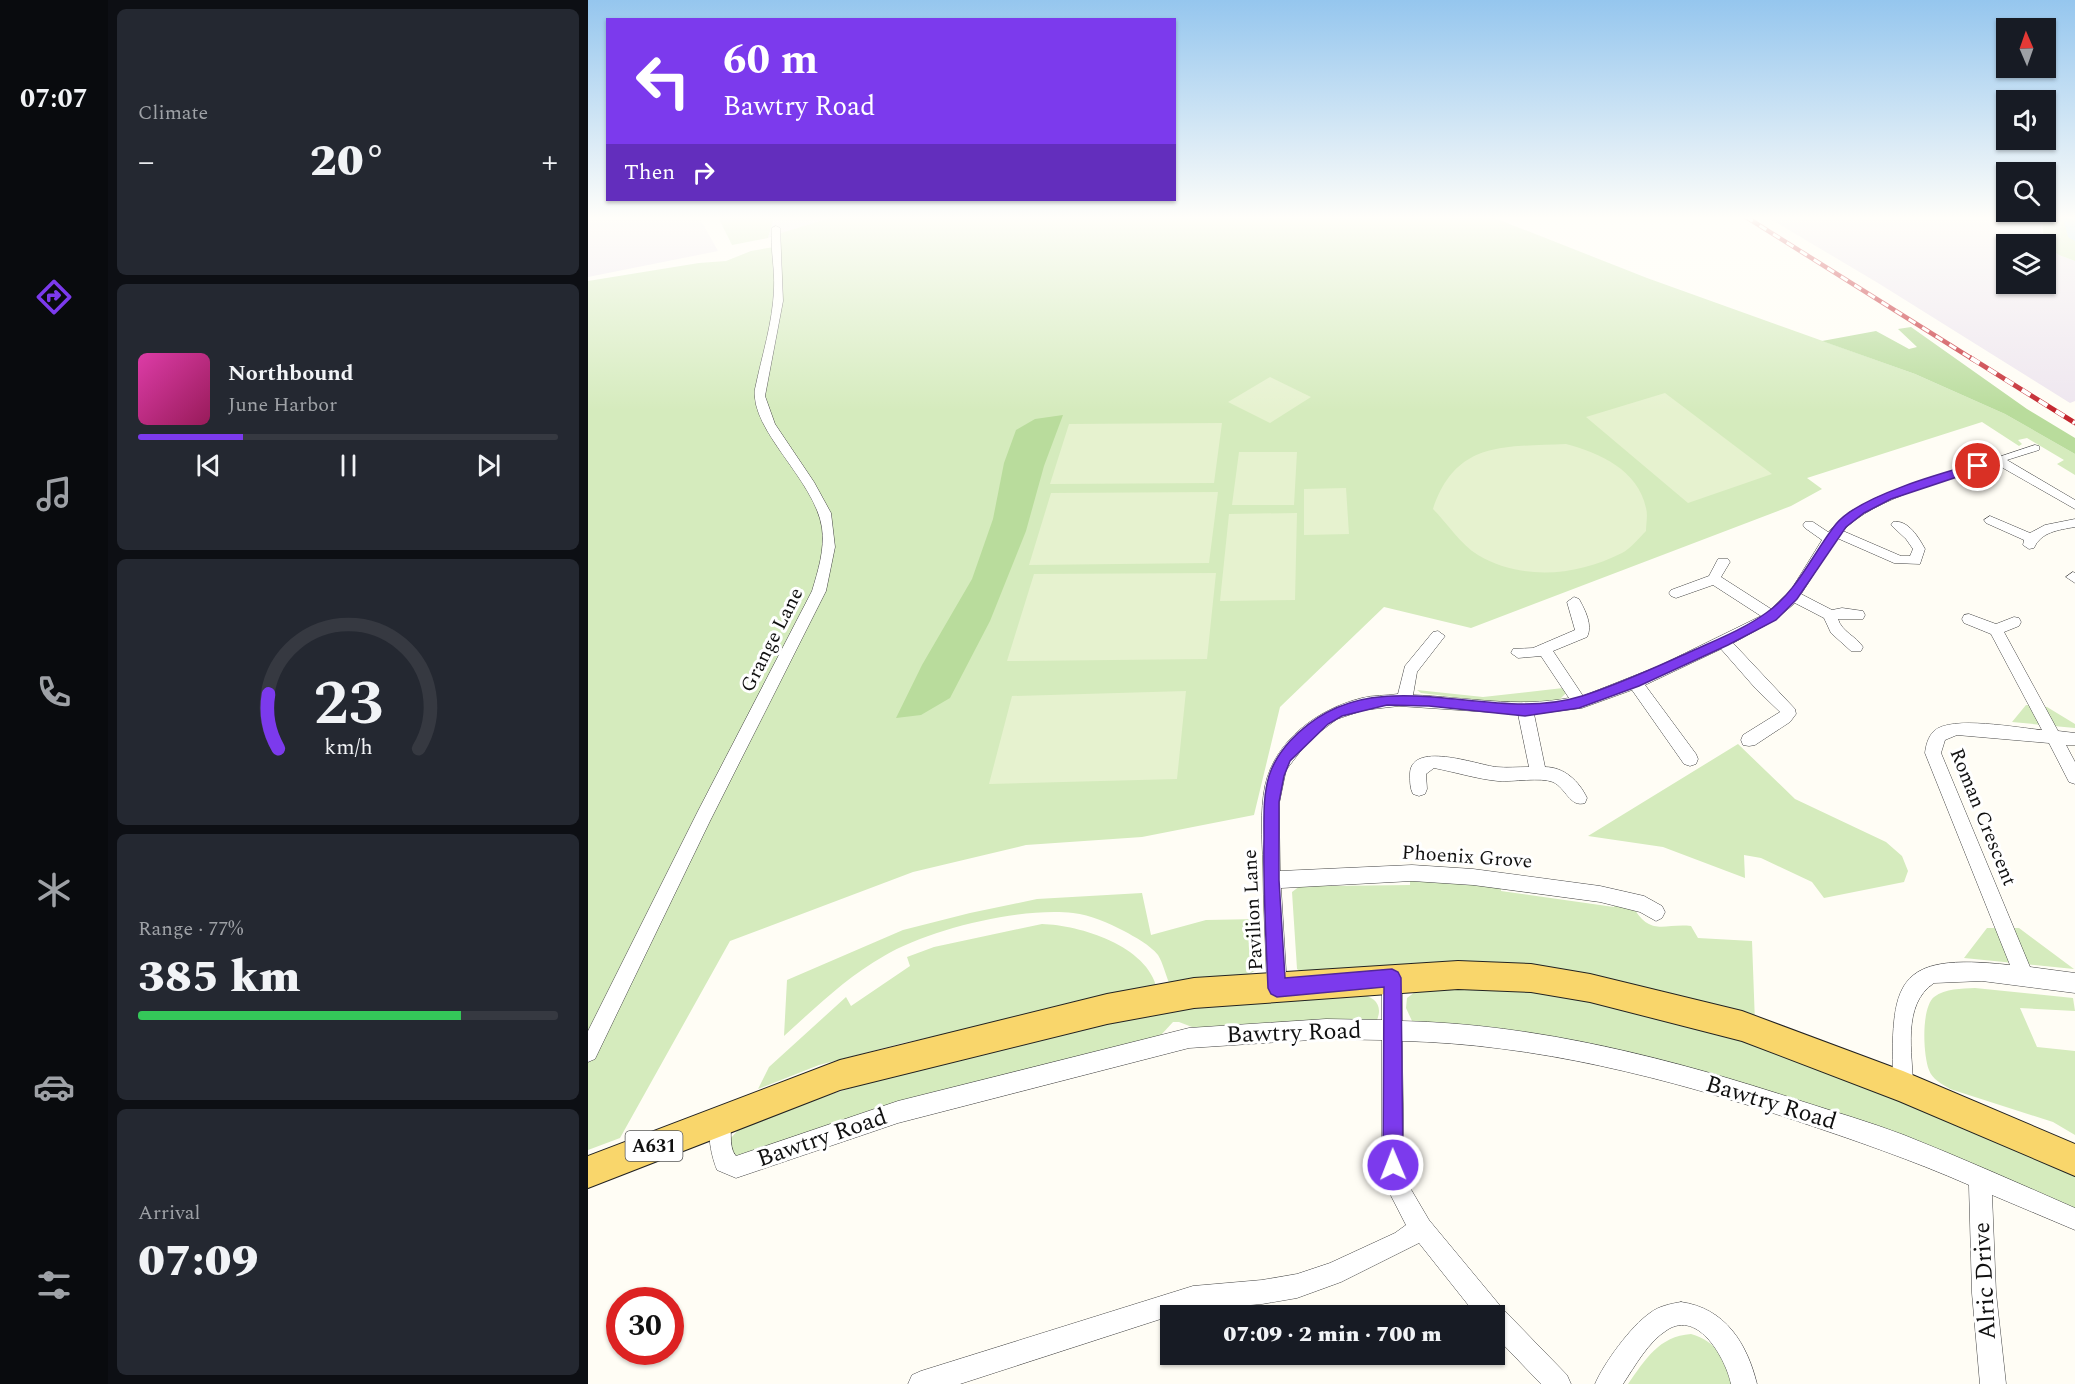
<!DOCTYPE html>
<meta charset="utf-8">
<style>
body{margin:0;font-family:Spectral,serif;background:#242831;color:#f1f3f6;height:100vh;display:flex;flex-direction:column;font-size:22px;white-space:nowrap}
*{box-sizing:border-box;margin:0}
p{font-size:20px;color:#9ea1a6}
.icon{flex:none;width:33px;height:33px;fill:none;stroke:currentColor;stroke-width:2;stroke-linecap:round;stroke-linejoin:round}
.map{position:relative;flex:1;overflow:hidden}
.drawer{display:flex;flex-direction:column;gap:9px;padding:9px;background:#0d0f14;width:480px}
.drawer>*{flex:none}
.top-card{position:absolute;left:18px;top:18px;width:570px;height:183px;border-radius:0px;box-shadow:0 2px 4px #0004;background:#7c3aed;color:#fff;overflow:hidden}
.needle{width:39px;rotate:358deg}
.buttons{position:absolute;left:1408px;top:18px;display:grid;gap:12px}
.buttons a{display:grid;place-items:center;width:60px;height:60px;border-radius:0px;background:#171b24;box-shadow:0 2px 4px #0004;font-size:30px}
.speed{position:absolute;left:18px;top:1287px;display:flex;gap:12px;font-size:30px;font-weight:700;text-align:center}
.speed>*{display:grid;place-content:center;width:78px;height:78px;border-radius:50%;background:#171b24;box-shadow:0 2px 4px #0004;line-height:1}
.speed .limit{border:9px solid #d22;background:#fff;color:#111}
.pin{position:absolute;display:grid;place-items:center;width:51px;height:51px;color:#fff;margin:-26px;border:3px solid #fff;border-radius:50%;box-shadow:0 2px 6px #0007}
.me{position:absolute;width:66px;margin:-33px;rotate:359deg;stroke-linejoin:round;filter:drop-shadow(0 0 4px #0008)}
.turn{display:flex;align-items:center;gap:21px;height:126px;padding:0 18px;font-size:27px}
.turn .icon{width:78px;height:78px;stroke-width:2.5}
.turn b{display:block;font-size:42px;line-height:51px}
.then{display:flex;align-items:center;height:57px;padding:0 18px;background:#0003;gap:12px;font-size:22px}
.big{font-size:45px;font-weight:800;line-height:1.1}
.drawer .tile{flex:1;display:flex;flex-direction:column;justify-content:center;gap:9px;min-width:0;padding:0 21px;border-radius:9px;background:#242831}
.drawer .dial{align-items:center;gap:0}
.dial svg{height:156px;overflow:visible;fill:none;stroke:#363941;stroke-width:7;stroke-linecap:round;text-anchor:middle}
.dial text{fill:#f1f3f6;stroke:none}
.song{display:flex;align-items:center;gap:18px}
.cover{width:72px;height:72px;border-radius:9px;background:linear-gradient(135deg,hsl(320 70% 55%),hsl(330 70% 35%))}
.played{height:6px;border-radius:3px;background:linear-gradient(90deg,#7c3aed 25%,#363941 25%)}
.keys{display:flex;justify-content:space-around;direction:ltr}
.heat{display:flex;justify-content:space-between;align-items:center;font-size:33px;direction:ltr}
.charge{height:9px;border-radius:4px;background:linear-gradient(90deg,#34c759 77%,#363941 0)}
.trip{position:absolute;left:572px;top:1305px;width:345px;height:60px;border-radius:0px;background:#171b24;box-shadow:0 2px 4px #0004;font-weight:800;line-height:60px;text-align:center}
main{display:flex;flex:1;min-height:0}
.menu{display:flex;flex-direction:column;width:108px;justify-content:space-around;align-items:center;background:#090b0e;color:#9ea1a6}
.menu .icon{width:42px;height:42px}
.menu .on{color:#7c3aed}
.menu b{font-size:27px;color:#f1f3f6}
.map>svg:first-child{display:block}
</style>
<main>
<nav class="menu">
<b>07:07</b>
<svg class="icon on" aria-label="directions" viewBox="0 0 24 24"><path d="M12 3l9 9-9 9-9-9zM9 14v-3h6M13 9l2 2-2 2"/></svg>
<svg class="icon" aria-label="music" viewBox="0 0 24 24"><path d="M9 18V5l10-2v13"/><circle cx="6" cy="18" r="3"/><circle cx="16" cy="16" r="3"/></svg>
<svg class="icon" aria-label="phone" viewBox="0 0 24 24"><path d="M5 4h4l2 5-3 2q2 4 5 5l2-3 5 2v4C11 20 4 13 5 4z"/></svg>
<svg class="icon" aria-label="climate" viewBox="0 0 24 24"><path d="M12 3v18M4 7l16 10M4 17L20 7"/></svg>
<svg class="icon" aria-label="car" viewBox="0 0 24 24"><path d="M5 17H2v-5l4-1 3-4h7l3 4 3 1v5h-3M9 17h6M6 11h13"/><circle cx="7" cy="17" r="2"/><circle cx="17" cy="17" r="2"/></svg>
<svg class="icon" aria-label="filters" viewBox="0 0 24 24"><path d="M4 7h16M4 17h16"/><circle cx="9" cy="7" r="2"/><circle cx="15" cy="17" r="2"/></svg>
</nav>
<section class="drawer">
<div class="tile"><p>Climate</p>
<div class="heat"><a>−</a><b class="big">20°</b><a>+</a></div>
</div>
<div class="tile">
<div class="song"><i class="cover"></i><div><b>Northbound</b><p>June Harbor</p></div></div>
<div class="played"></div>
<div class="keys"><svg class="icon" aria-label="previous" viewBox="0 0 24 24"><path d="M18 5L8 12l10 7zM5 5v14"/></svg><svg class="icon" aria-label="pause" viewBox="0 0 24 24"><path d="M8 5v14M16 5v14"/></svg><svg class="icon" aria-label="next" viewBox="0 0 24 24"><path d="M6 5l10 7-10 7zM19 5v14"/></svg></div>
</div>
<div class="tile dial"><svg viewBox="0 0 100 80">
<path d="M14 69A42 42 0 1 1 86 69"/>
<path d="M14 69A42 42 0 0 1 9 41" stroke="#7c3aed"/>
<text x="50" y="56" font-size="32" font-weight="700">23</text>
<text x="50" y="72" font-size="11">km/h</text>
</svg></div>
<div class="tile"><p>Range · 77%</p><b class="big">385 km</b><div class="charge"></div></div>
<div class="tile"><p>Arrival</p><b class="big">07:09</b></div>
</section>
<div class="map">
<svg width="1487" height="1384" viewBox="0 0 1487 1384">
<rect width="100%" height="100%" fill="#fffdf5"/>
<path fill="#eee6ef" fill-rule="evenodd" d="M 12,217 L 111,217 L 130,251 L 0,277 L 0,220 Z
M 186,217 L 244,217 L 180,238 Z
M 1179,217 L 1454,219 L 1453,232 L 1471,255 L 1487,261 L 1487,401 L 1482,403 L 1290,283 ZM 1419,244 L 1458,244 L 1458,284 L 1419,284 Z"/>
<path fill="#d5ebbd" d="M 130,217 L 186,217 L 180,238 L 144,245 Z
M 245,217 L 904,217 L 1059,278 L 1327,374 L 1417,414 L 1487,454 L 1487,475 L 1469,464 L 1476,460 L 1439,438 L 1430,440 L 1434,444 L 1431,446 L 1394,422 L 1219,478 L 1234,489 L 1203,506 L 883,628 L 796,607 L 692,707 L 666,815 L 554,837 L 438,845 L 325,872 L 142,941 L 32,1138 L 0,1150 L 0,281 L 111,263 L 138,261 L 163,251 L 192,246 L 190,234 Z
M 1451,217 L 1487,217 L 1487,261 L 1471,255 L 1456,243 L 1454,219 Z
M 975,688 L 978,693 L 971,700 L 922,704 L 833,693 L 829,690 L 895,697 Z
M 1438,705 L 1459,707 L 1487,724 L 1487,728 L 1424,722 Z
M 1150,744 L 1207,799 L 1298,842 L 1314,856 L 1320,871 L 1316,882 L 1236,898 L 1224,882 L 1173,858 L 1156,855 L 1157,878 L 1075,847 L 1000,836 Z
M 822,880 L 913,886 L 913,891 L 1026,907 L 1026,902 L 1045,907 C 1063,937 1076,923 1103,926 L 1110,938 L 1164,941 L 1167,1023 L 1077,997 L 718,975 L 709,969 L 704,892 L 712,886 L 744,881 L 744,886 L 822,885 Z
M 554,893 L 563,935 L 618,920 L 671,919 L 673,943 L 670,969 L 656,977 L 582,985 C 578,976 575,963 570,955 C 562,945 547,937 536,931 C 520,923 503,915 485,913 C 433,907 341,929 296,956 C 259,977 228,1007 196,1036 L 199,980 L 315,930 L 382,913 L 449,899 Z
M 454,924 C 492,925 560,946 569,989 L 315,1043 L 231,1065 L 170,1089 L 181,1067 L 258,997 L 263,1006 L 322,966 L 319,957 L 346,947 Z
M 1399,928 L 1431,928 L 1486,969 L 1376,958 Z
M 847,988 L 930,988 L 1021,1006 L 1172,1046 L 1264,1079 L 1487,1176 L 1487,1210 L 1207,1100 L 824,1021 L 818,1008 L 819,998 L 827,992 Z
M 1387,988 L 1485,998 L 1487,1011 L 1432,1008 L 1449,1047 L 1487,1051 L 1487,1135 L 1465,1122 L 1362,1089 C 1354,1084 1344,1079 1341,1070 C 1335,1055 1333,1008 1346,997 C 1358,988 1373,989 1387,988 Z
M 772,994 C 787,997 795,1005 789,1020 L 612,1030 L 591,1022 L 585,1022 L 573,1035 L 434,1073 L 163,1156 L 148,1155 L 140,1149 L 141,1140 L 151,1129 L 208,1105 L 289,1080 L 458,1038 L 583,1009 Z
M 1103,1334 C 1129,1341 1137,1360 1146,1384 L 1040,1384 C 1057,1360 1071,1336 1103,1334 Z"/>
<path fill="#b9dc9c" d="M 1323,327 L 1439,409 L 1487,438 L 1487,454 L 1417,414 L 1327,374 L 1234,341 L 1288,331 L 1321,349 L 1329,347 L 1310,329 Z
M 475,415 L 456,466 L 438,531 L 402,621 L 362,698 L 333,715 L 308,718 L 334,665 L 384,579 L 405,519 L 416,463 L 428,430 L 447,419 Z"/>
<path fill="#e6f2cf" d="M 682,377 L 723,397 L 682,423 L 640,402 Z
M 1077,393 L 1184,474 L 1100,503 L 998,417 Z
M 634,423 L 626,483 L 462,484 L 481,424 Z
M 978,444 C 1012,453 1050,470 1058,508 C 1060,515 1058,524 1058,531 C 1051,538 1043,548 1034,553 C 989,576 934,581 890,555 C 873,545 859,523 845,509 C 868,440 917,447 978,444 Z
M 651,452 L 709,452 L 706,505 L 644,505 Z
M 758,488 L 761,534 L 716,535 L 716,489 Z
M 630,492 L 621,563 L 441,565 L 463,493 Z
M 709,513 L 707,600 L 632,601 L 641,514 Z
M 628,573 L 619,659 L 419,661 L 446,574 Z
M 598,691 L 589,779 L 401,784 L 424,696 Z"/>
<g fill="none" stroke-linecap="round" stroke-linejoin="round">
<path fill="#b9e0f7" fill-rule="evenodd" d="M 1475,217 L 1487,217 L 1487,241 L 1480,237 Z"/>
<defs>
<path id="minor" d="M 188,226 L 192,228 L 195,301 L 177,396 L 187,424 L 226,482 L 243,513 L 247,547 L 238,591 L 122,821 L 7,1059 L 0,1062 L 0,1031 L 110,811 L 224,591 C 230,571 237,549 234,528 C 227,480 162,431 167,389 C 174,355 185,322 186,288 C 187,268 182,248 184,228 Z
M 1447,445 L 1451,446 L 1451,450 L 1419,460 L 1487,500 L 1487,509 L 1408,464 C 1366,478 1284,498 1255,531 L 1313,556 L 1322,556 L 1325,549 L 1318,539 L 1303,525 L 1305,522 C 1320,519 1331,538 1337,549 L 1332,564 L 1306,563 L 1249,538 L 1213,594 L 1244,610 L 1254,608 L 1275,611 L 1277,615 L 1275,619 L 1250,619 C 1254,632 1268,636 1275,647 L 1273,651 L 1263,651 L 1243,633 L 1236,618 L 1207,603 L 1187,620 L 1145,643 L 1207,709 L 1208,714 L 1202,722 L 1167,745 L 1161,746 L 1155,745 L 1153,740 L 1155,735 L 1192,712 L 1168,689 L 1133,649 L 1057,685 L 1108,754 L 1110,759 L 1108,764 L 1102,766 L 1096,764 L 1044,690 L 994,708 L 946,714 L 957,767 C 976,767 991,781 999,798 L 997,803 C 982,808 978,788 965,782 C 953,777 925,782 910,781 C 889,779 867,772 846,768 L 838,774 L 839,789 L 837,794 L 831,796 L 825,794 C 822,788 822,782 822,776 C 820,739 890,765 908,767 C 918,768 930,767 941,767 L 930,714 L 811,706 L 776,710 L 749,719 L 721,740 L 698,770 L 691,804 L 692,871 L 824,865 L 885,869 L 1012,886 L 1056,896 L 1074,906 L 1077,912 L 1074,918 L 1068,921 L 1052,912 L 1012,902 L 885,885 L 824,881 L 693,888 L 699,988 L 696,995 L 689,998 L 682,995 L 679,988 C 678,947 675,905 675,864 C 674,838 672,812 677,786 C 687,740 730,709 774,698 C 785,695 798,696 810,694 L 817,666 L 845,632 L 850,631 L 857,636 L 829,672 L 825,695 C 877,697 929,708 981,698 L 953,656 L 930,658 L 923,653 L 925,649 L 945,648 L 987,630 L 979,602 L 986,597 L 991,599 C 997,610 1005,625 999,637 L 965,651 L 995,696 L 1071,666 L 1173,616 L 1125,585 L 1088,598 L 1083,596 L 1081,593 L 1083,590 L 1121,576 L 1130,559 L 1140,559 L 1142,562 L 1133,577 L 1183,609 L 1203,590 L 1234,540 L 1217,528 L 1215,525 L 1217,522 L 1225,522 L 1240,532 L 1260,513 L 1290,497 Z
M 1402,516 L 1442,533 L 1457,525 L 1487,519 L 1487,527 C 1470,530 1453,532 1446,548 L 1441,549 L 1435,545 L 1436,540 L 1398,523 L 1396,520 Z
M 1485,572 L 1487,573 L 1487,583 L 1478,577 Z
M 1381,614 L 1408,624 L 1426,617 L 1431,618 L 1433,622 L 1431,626 L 1416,632 L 1470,731 L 1487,733 L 1487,745 L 1478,745 L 1487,762 L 1487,784 L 1481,782 L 1461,743 L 1369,735 L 1357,740 L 1353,753 L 1442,967 L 1487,973 L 1487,993 L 1394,981 L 1346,983 C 1313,1005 1325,1054 1325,1087 L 1322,1094 L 1315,1097 L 1308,1094 L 1305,1087 C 1303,982 1305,952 1422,965 L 1337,753 C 1338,745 1340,737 1346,731 C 1363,715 1430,728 1454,730 L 1403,634 L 1376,623 L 1374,619 L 1376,615 Z
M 804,969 L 811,971 L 814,978 L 814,1021 C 950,1024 1085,1059 1213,1101 C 1247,1112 1282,1122 1316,1135 C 1374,1158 1430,1183 1487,1208 L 1487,1230 L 1404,1195 L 1408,1293 L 1418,1384 L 1392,1384 L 1384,1293 L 1381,1185 C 1324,1160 1266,1140 1206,1120 C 1080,1078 947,1044 814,1041 L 816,1165 L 821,1186 L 841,1220 L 914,1308 L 979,1375 L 983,1384 L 953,1384 L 906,1335 L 906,1316 L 889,1316 L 831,1243 L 753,1282 L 709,1298 L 674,1304 L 605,1310 L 582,1316 L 372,1384 L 320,1384 L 324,1375 L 333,1371 L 605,1286 L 674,1280 L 709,1274 L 742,1263 L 807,1233 L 818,1225 L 800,1190 L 794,1165 L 794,1040 L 738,1039 L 601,1048 L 310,1123 L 148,1178 L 129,1170 C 122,1152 118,1130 126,1112 L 133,1108 L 140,1112 C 146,1125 139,1146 148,1156 L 310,1101 L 601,1028 L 738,1019 L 794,1020 L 794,978 L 797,971 Z
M 1093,1302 C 1137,1308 1159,1343 1169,1384 L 1143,1384 C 1138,1360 1111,1309 1079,1330 C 1060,1342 1047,1366 1035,1384 L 1007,1384 C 1016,1363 1043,1326 1062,1313 C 1071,1306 1082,1304 1093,1302 Z"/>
<path id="primary" d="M 870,961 L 943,964 L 1002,974 L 1154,1011 L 1315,1071 L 1487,1144 L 1487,1176 L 1311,1101 L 1154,1041 L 1002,1002 L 943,992 L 870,989 L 606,1008 L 519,1024 L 252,1090 L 0,1188 L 0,1156 L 252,1060 L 519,994 L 606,978 Z"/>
</defs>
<use href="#minor" stroke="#444" stroke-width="1"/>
<use href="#primary" stroke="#222" stroke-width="2"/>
<use href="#minor" fill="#fff" fill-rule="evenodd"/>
<use href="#primary" fill="#f9d66b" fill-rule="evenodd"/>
<defs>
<path id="rail-far1" d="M 1158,217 L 1386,360"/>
<path id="rail" d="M 1383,358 L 1487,423"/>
</defs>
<use href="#rail-far1" stroke="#c4262e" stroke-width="4.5"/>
<use href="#rail" stroke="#c4262e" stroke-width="5"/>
<use href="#rail-far1" stroke="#fff" stroke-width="3" stroke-dasharray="8" stroke-linecap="butt"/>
<use href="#rail" stroke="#fff" stroke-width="4" stroke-dasharray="10" stroke-linecap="butt"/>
</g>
<linearGradient id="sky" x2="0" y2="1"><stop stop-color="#95c6ee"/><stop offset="0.53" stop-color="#fffefa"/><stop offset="1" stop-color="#fffefa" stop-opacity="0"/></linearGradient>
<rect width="1487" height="411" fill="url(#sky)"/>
<path fill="#7c3aed" stroke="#51269a" stroke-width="1.5" d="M 1390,463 L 1395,466 L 1393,469 L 1303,499 L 1276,513 L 1258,527 L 1209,599 L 1188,620 L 1140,645 L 1051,686 L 991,708 L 937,716 L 841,706 L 799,705 L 754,716 L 740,724 L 702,761 L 696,776 L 691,802 L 691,880 L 697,978 L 804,969 L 810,972 L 813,978 L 815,1165 L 812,1172 L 805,1175 L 798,1172 L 795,1165 L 796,987 L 689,997 L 683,994 L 680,988 C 678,938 675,888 676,838 C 676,817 675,796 681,776 C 685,763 693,751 702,741 C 785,652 896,727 994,696 C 1032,684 1068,667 1104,651 C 1128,640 1156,629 1178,613 C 1209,592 1225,553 1248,524 C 1271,496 1354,473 1390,463 Z"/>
<g text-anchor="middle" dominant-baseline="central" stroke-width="6" stroke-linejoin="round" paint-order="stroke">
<rect fill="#fff" stroke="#585858" stroke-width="1.5" x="37.5" y="1131" width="57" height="30" rx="4.5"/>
<g font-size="18" font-weight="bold" fill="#111">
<text x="66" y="1146">A631</text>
</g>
<g font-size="20" fill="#111" stroke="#fff">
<text transform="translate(184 640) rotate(-63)">Grange Lane</text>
<text transform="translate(1395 817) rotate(68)">Roman Crescent</text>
<text transform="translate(879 857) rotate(4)">Phoenix Grove</text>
<text transform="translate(665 910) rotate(-93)">Pavilion Lane</text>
</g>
<g font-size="24" fill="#111" stroke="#fff">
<text transform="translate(706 1033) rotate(-2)">Bawtry Road</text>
<text transform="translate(1183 1103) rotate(17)">Bawtry Road</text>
<text transform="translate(234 1138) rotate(-19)">Bawtry Road</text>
<text transform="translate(1397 1281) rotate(-93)">Alric Drive</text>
</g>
</g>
</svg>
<div class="buttons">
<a><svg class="needle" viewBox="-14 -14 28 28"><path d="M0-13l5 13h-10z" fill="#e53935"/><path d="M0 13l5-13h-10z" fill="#9ea1a6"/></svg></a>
<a><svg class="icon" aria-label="sound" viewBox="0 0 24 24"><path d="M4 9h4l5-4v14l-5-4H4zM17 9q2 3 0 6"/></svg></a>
<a><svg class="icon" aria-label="search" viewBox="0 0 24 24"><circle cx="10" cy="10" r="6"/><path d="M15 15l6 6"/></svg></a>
<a><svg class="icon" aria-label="layers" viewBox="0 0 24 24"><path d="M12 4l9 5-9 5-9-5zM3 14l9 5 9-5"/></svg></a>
</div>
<div class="speed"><div class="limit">30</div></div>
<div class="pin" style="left:1390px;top:466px;background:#d93025"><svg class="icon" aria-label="arrive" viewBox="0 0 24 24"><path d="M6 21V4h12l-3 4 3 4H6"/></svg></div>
<svg class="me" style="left:805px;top:1165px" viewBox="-20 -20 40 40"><circle r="17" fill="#7c3aed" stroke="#fff" stroke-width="3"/><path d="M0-11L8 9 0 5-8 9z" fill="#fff"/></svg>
<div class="trip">07:09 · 2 min · 700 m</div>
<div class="top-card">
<div class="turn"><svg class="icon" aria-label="left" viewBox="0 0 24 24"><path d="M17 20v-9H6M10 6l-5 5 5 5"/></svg><div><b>60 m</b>Bawtry Road</div></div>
<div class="then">Then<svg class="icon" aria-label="right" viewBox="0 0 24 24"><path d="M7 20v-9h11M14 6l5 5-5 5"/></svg></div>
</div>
</div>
</main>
